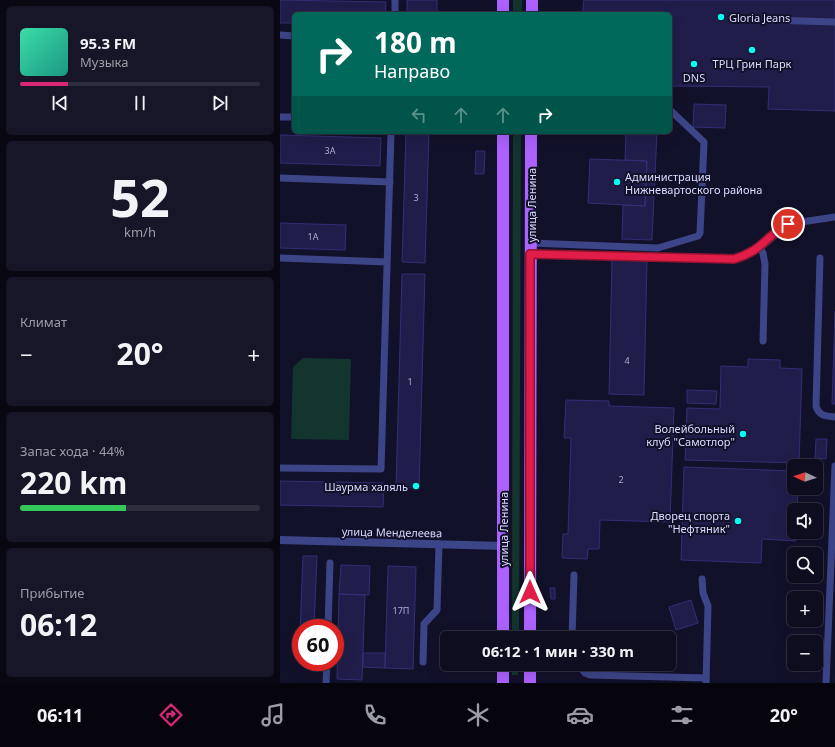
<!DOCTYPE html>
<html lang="ru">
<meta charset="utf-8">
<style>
body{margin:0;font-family:"Noto Sans",sans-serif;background:#171629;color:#f1f3f6;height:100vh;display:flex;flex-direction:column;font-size:15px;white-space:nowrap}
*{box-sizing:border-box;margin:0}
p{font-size:13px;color:#9b9ca5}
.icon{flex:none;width:22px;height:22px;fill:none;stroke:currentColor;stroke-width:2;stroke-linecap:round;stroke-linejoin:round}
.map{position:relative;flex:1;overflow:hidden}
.sheet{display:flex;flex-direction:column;gap:6px;padding:6px;background:#080712;width:280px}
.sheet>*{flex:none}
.hud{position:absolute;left:12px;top:12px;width:380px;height:122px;border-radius:6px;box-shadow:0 4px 16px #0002,0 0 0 1px #2e2d3e;background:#00695c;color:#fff;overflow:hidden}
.needle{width:26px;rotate:274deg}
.controls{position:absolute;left:507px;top:459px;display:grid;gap:8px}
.controls a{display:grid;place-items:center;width:36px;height:36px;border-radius:6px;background:#0e0d20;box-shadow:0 4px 16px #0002,0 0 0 1px #2e2d3e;font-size:20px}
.speed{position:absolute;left:12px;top:619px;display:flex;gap:8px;font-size:20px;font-weight:700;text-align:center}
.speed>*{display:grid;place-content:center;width:52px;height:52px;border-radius:50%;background:#0e0d20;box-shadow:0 4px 16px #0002,0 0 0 1px #2e2d3e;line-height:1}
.speed .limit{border:6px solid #d22;background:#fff;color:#111}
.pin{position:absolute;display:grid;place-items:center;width:34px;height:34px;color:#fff;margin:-17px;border:2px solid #fff;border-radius:50%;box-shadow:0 1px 4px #0007}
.me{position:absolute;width:44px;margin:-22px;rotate:0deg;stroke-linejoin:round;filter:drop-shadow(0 0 3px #0008)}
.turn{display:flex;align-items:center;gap:14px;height:84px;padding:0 16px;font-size:18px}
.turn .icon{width:52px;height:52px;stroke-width:2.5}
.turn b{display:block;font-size:28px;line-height:34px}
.lanes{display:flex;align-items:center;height:38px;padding:0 16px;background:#0003;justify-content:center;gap:20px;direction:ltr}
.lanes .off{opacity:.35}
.big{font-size:30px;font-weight:700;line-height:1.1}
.sheet .card{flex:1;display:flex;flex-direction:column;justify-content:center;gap:6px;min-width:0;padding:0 14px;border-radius:6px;background:#171629}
.sheet .dial{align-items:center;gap:0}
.dial b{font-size:52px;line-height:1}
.song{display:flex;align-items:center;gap:12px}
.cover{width:48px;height:48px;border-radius:6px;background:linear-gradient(135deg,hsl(160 70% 55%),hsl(170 70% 35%))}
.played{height:4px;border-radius:2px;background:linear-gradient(90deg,#db2777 20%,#2e2d3e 20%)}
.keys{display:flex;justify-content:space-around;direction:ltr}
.heat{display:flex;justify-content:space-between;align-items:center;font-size:22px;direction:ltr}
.charge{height:6px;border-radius:3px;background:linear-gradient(90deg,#34c759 44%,#2e2d3e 0)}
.trip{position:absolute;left:160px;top:631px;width:236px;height:40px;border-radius:6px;background:#0e0d20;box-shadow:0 4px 16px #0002,0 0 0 1px #2e2d3e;font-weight:700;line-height:40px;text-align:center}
.tab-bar{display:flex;height:64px;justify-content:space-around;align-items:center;background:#06050d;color:#9b9ca5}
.tab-bar .icon{width:28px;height:28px}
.tab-bar .selected{color:#db2777}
.tab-bar b{font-size:18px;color:#f1f3f6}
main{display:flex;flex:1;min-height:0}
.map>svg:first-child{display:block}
</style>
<main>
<section class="sheet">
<div class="card">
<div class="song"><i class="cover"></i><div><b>95.3 FM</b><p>Музыка</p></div></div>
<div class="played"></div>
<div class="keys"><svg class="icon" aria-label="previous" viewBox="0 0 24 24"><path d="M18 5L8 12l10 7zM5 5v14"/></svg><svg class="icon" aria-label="pause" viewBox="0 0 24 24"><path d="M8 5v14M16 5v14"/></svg><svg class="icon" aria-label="next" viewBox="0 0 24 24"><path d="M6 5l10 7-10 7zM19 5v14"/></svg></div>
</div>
<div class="card dial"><b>52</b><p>km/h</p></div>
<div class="card"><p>Климат</p>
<div class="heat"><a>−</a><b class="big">20°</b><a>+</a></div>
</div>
<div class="card"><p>Запас хода · 44%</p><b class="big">220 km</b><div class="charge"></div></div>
<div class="card"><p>Прибытие</p><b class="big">06:12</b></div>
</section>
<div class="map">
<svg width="555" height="683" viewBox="0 0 555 683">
<rect width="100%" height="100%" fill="#12112a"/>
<path fill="#14342e" d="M 233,0 L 242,0 L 242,14 L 233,14 Z
M 233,132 L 241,132 L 239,638 L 232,638 Z
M 23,358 L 71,359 L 69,440 L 11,439 L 13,367 Z
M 232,664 L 238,664 L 238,675 L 232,675 Z"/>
<path fill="#201d4b" stroke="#332f77" d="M 0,0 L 106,2 L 105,14 L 14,14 L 14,23 L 0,23 Z
M 127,0 L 157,0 L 157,14 L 127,14 Z
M 304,0 L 555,0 L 555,111 L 488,109 L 489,87 L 390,86 L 390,14 L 302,14 Z
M 414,104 L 446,105 L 445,128 L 413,127 Z
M 126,132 L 149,132 L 145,263 L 122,262 Z
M 346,132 L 377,132 L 372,240 L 342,239 L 343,205 L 365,206 L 367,161 L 345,160 Z
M 0,135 L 101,138 L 100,166 L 0,163 Z
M 196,151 L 205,151 L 204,174 L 195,174 Z
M 310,159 L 367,161 L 365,206 L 308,203 Z
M 0,223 L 66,225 L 65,250 L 0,248 Z
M 332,260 L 367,261 L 364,395 L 329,394 Z
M 122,274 L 145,274 L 139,488 L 116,487 Z
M 555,311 L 555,404 L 552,404 Z
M 468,359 L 500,360 L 500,368 L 522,369 L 519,463 L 405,460 L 407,408 L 440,409 L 441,366 L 468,367 Z
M 407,390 L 437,391 L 436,404 L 407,403 Z
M 286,400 L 329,401 L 329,406 L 394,408 L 390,522 L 320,520 L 319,549 L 308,549 L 307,559 L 282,558 L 283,534 L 288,534 L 291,438 L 284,438 Z
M 536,439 L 547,439 L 546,459 L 535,458 Z
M 404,467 L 514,471 L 514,488 L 518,488 L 517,510 L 514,510 L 514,532 L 516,532 L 516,541 L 482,539 L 481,563 L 401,560 Z
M 0,481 L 104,483 L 103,507 L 0,505 Z
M 23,556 L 37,556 L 34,628 L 21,628 L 21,659 L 19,659 Z
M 61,565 L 90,566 L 89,595 L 59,594 Z
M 108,566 L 136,567 L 133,669 L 105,668 Z
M 270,588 L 275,588 L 275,599 L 271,599 Z
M 59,594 L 85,595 L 82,680 L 57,679 Z
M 411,600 L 418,623 L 396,630 L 389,607 Z
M 83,653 L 105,653 L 105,668 L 83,667 Z"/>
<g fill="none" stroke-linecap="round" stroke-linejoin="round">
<path stroke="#3d4589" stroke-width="7" d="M 115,14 L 115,0
M 489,20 L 555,22
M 0,35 L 14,36
M 0,117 L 14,117
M 0,178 L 110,182
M 251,243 L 378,248 L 418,236 L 420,233 L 424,142 L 390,110
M 480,248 L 483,253 L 485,264 L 483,341
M 250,253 L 454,259 L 470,253 L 480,248 L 508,224 L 555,217
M 0,258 L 107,262
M 540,258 L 536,406 C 539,416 545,416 555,417
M 0,468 L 101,469 L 111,132
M 422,579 L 423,593 L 428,606 L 426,683
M 48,628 L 50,563
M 292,638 L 294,575
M 143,662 L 144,624 L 157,610 L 159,544
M 298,664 L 305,673 L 310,675 L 426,678
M 46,683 L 47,662
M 546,683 L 555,466"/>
<path stroke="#3d4589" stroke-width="8" d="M 0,540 L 223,546"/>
<path stroke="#ad62fe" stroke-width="12" d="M 223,0 L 223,14
M 252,14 L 252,0
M 223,638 L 223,132
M 250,638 L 251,132
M 223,664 L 223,683
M 250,664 L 250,683"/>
</g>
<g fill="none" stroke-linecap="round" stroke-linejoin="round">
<defs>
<path id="route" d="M 250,592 L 250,254 L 454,259 C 482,251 486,236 508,224"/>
</defs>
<use href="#route" stroke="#92132f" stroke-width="10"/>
<use href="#route" stroke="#e11d48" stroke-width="7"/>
</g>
<g fill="#08fdf2" stroke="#12112a" stroke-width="1.5">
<circle cx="441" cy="17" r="4"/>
<circle cx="472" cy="50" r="4"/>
<circle cx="414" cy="64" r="4"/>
<circle cx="337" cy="182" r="4"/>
<circle cx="463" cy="434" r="4"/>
<circle cx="136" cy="486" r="4"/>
<circle cx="458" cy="521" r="4"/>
</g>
<g text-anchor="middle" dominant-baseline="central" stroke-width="4" stroke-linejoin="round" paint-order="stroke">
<g font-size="9" fill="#acacd2">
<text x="50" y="150">3А</text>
<text x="136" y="197">3</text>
<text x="33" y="236">1А</text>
<text x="347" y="360">4</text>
<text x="130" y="381">1</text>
<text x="341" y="479">2</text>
<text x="121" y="610">17П</text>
</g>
<g font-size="11" fill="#dbdcff" stroke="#12112a" text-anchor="end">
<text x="449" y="17" text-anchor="start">Gloria Jeans</text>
<text x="472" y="63" text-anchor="middle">ТРЦ Грин Парк</text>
<text x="414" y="77" text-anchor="middle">DNS</text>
<text x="345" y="176" text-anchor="start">Администрация<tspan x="345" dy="13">Нижневартоского района</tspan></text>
<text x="455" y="428">Волейбольный<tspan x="455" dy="13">клуб "Самотлор"</tspan></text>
<text x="128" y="486">Шаурма халяль</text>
<text x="450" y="515">Дворец спорта<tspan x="450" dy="13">"Нефтяник"</tspan></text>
</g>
<g font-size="11" fill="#dbdcff" stroke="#12112a">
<text transform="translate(251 205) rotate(-90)">улица Ленина</text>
<text transform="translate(223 529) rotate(-90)">улица Ленина</text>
<text transform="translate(112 532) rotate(1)">улица Менделеева</text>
</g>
</g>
</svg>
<div class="controls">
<a><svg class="needle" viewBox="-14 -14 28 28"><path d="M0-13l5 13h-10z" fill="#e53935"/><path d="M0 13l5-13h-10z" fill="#9b9ca5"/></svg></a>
<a><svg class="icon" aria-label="sound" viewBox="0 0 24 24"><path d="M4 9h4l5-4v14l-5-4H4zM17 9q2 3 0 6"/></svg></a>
<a><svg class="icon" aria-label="search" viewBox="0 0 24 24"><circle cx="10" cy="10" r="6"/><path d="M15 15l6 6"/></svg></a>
<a>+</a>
<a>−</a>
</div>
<div class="speed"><div class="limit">60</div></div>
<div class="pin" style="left:508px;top:224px;background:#d93025"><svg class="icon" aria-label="arrive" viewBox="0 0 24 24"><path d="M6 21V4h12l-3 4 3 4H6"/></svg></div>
<svg class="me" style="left:250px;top:592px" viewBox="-20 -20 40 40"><path d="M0-17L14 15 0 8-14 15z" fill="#e11d48" stroke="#fff" stroke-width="4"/></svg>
<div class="trip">06:12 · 1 мин · 330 m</div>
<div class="hud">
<div class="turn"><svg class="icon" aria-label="right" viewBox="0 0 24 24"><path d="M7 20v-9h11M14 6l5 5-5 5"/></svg><div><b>180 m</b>Направо</div></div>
<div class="lanes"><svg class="icon off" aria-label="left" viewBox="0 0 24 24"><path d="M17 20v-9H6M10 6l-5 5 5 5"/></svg><svg class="icon off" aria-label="ahead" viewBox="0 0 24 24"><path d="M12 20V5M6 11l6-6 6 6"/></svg><svg class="icon off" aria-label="ahead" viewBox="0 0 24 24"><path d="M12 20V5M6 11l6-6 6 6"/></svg><svg class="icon" aria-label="right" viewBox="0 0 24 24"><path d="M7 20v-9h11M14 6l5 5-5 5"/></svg></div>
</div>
</div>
</main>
<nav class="tab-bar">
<b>06:11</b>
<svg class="icon selected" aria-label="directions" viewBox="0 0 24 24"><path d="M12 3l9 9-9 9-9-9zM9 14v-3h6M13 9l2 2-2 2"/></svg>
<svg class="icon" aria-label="music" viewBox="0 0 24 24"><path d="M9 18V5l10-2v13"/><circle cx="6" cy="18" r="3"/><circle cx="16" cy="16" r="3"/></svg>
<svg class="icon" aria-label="phone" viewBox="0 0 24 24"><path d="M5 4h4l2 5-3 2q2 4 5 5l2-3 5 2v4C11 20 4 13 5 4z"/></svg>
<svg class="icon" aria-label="climate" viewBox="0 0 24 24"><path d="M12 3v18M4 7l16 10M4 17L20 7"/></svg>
<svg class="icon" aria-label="car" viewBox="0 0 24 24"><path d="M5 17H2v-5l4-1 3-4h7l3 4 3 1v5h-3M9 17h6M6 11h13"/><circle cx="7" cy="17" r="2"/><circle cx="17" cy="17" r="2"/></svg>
<svg class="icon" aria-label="filters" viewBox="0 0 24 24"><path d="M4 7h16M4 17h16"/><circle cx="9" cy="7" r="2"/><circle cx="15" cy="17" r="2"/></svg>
<b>20°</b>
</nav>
